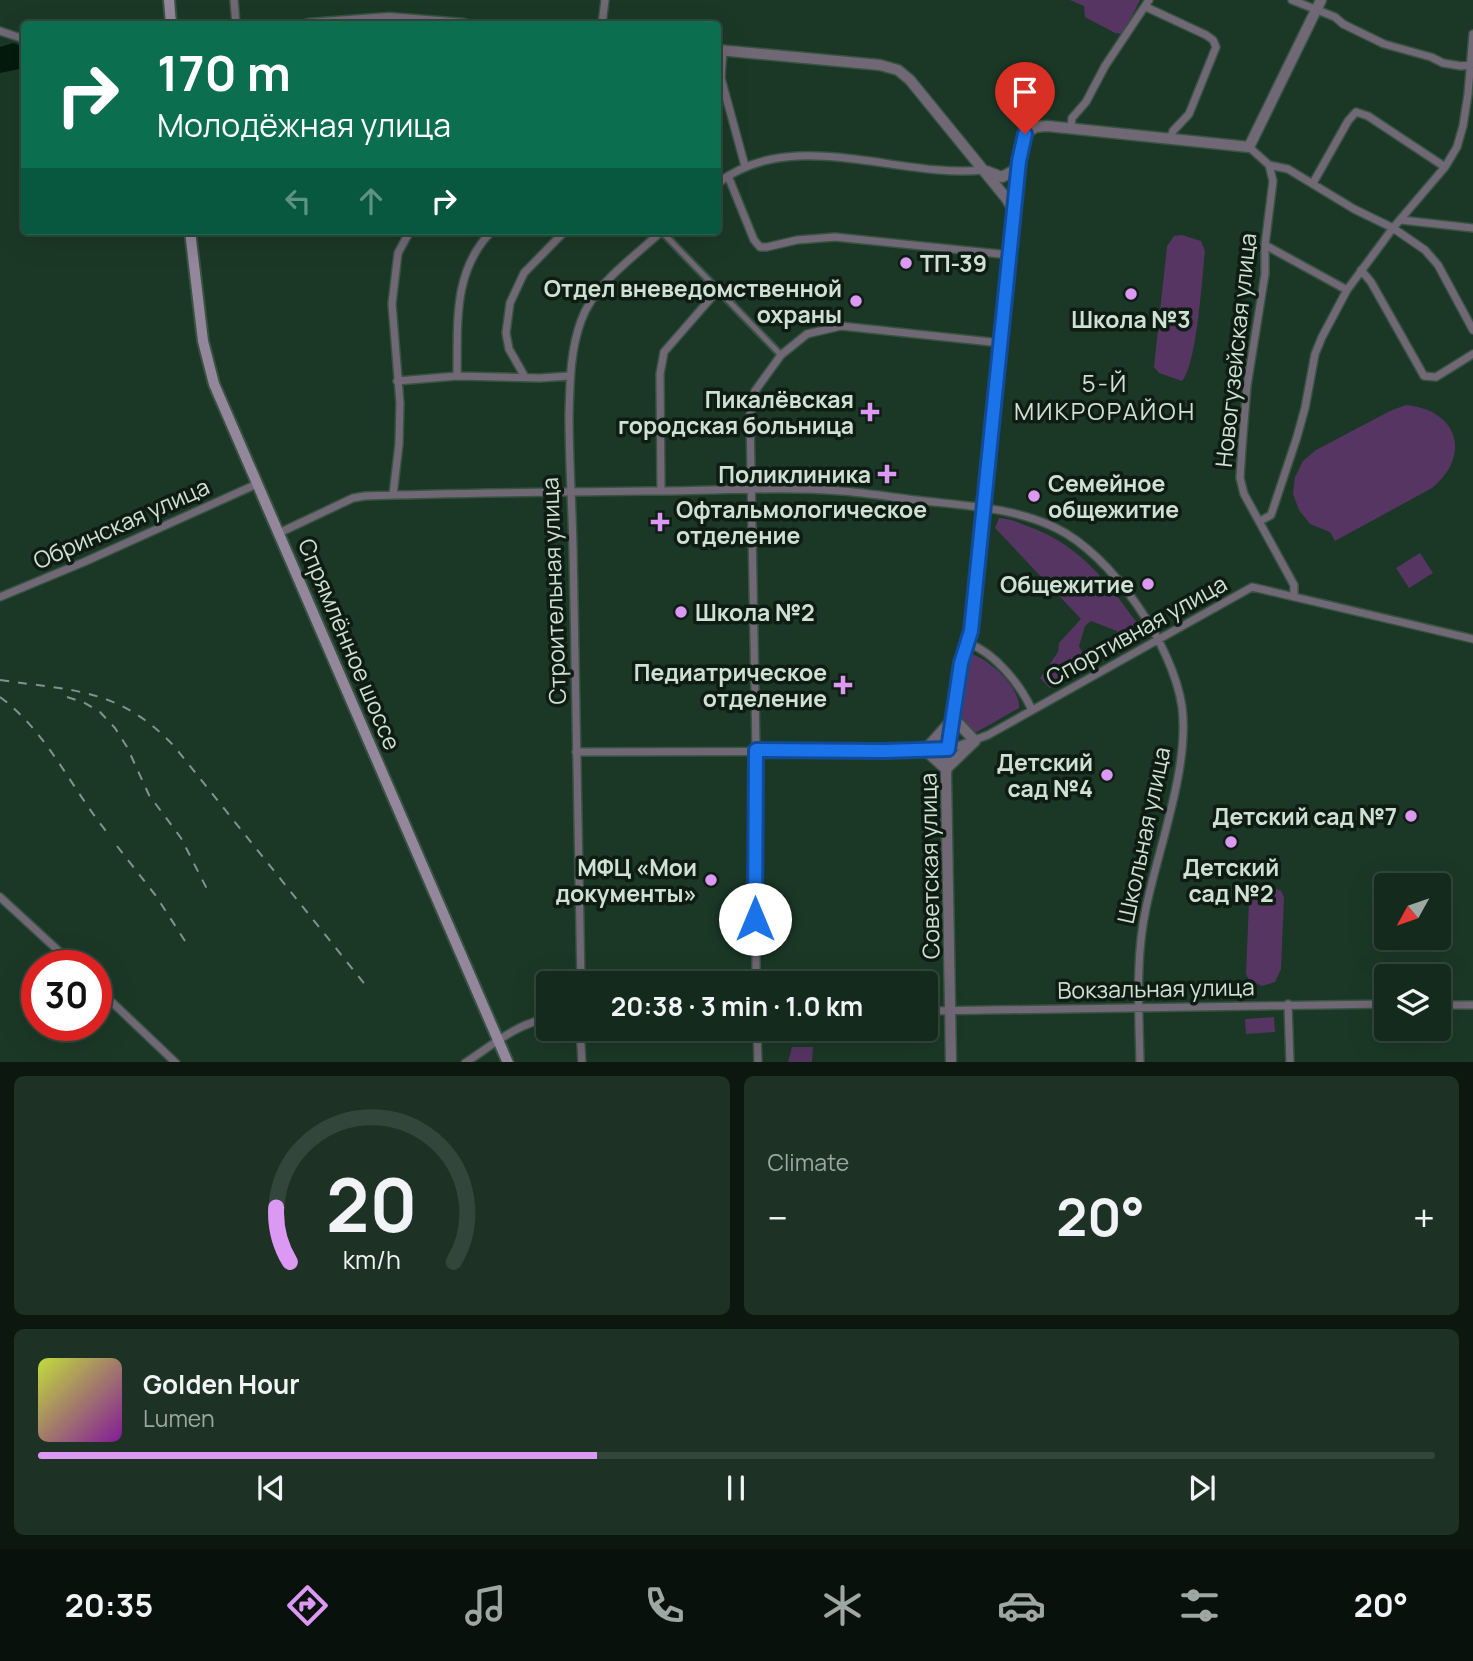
<!DOCTYPE html>
<meta charset="utf-8">
<style>
body{margin:0;font-family:Manrope,sans-serif;background:#1d3225;color:#f1f3f6;height:100vh;display:flex;flex-direction:column;font-size:26px;white-space:nowrap}
*{box-sizing:border-box;margin:0}
p{font-size:23px;color:#9da7a3}
.icon{flex:none;width:38px;height:38px;fill:none;stroke:currentColor;stroke-width:2;stroke-linecap:round;stroke-linejoin:round}
.map{position:relative;height:1062px;overflow:hidden}
.drawer{display:flex;flex-direction:column;gap:14px;padding:14px;background:#0b170f;flex:1}
.drawer>*{flex:none}
.guide{position:absolute;left:21px;top:21px;width:700px;height:214px;border-radius:7px;box-shadow:0 7px 28px #0002,0 0 0 2px #33463b;background:#0b6e4f;color:#fff;overflow:hidden}
.needle{width:46px;rotate:230deg}
.buttons{position:absolute;left:1374px;top:873px;display:grid;gap:14px}
.buttons a{display:grid;place-items:center;width:77px;height:77px;border-radius:7px;background:#142a1c;box-shadow:0 7px 28px #0002,0 0 0 2px #33463b;font-size:35px}
.speed{position:absolute;left:21px;top:950px;display:flex;gap:14px;font-size:35px;font-weight:700;text-align:center}
.speed>*{display:grid;place-content:center;width:91px;height:91px;border-radius:50%;background:#142a1c;box-shadow:0 7px 28px #0002,0 0 0 2px #33463b;line-height:1}
.speed .limit{border:10px solid #d22;background:#fff;color:#111}
.pin{position:absolute;display:grid;place-items:center;width:60px;height:60px;color:#fff;margin:-72px -30px;border-radius:50% 50% 50% 0;rotate:-45deg;box-shadow:0 0 7px #0007}
.pin .icon{rotate:45deg}
.me{position:absolute;width:77px;margin:-38px;rotate:0deg;stroke-linejoin:round;filter:drop-shadow(0 0 5px #0008)}
.turn{display:flex;align-items:center;gap:24px;height:147px;padding:0 21px;font-size:32px}
.turn .icon{width:91px;height:91px;stroke-width:2.5}
.turn b{display:block;font-size:49px;line-height:60px}
.lanes{display:flex;align-items:center;height:66px;padding:0 21px;background:#0003;justify-content:center;gap:35px;direction:ltr}
.lanes .off{opacity:.35}
.big{font-size:52px;font-weight:700;line-height:1.1}
.drawer .card{flex:1;display:flex;flex-direction:column;justify-content:center;gap:10px;min-width:0;padding:0 24px;border-radius:10px;background:#1d3225}
.drawer .dial{align-items:center;gap:0}
.dial svg{height:182px;overflow:visible;fill:none;stroke:#33463b;stroke-width:7;stroke-linecap:round;text-anchor:middle}
.dial text{fill:#f1f3f6;stroke:none}
.song{display:flex;align-items:center;gap:21px}
.cover{width:84px;height:84px;border-radius:10px;background:linear-gradient(135deg,hsl(70 70% 55%),hsl(290 70% 35%))}
.played{height:7px;border-radius:4px;background:linear-gradient(90deg,#dc99f4 40%,#33463b 40%)}
.keys{display:flex;justify-content:space-around;direction:ltr}
.heat{display:flex;justify-content:space-between;align-items:center;font-size:38px;direction:ltr}
.drawer .tiles{flex:1;display:grid;gap:14px;grid-template-columns:1fr 1fr}
.card:last-child{grid-column:span 2}
.trip{position:absolute;left:536px;top:971px;width:402px;height:70px;border-radius:7px;background:#142a1c;box-shadow:0 7px 28px #0002,0 0 0 2px #33463b;font-weight:700;line-height:70px;text-align:center}
.tabs{display:flex;height:112px;justify-content:space-around;align-items:center;background:#08110b;color:#9da7a3}
.tabs .icon{width:49px;height:49px}
.tabs .current{color:#dc99f4}
.tabs b{font-size:32px;color:#f1f3f6}
.map>svg:first-child{display:block}
</style>
<div class="map">
<svg width="1473" height="1063" viewBox="0 0 1473 1063">
<rect width="100%" height="100%" fill="#1b3826"/>
<path fill="#563562" d="M 1070,0 L 1140,0 L 1123,34 L 1115,33 L 1085,17 L 1084,6 Z
M 1182,235 L 1201,241 L 1205,251 C 1202,277 1197,365 1182,381 L 1159,373 L 1154,367 L 1167,246 L 1174,236 Z
M 1406,405 C 1458,410 1472,455 1432,488 L 1335,541 L 1330,532 L 1310,524 L 1299,510 L 1293,494 L 1295,477 L 1303,461 L 1316,450 L 1390,411 Z
M 999,518 C 1012,519 1022,524 1035,529 C 1082,548 1108,583 1137,623 L 1134,637 L 1117,649 L 1110,649 L 1117,631 L 1091,621 L 1085,626 L 1079,646 L 1088,665 L 1050,688 L 1040,678 L 1058,652 L 1059,643 L 1081,619 L 995,528 Z
M 1420,553 L 1433,573 L 1409,588 L 1396,568 Z
M 972,654 C 990,660 1021,688 1019,708 L 975,733 L 961,719 L 960,715 L 969,658 Z
M 1268,885 L 1281,891 L 1284,897 L 1281,969 L 1275,982 L 1262,986 L 1249,980 L 1246,974 L 1249,902 L 1255,890 Z
M 1274,1017 L 1275,1032 L 1246,1034 L 1245,1019 Z
M 792,1047 L 813,1047 L 812,1062 L 788,1062 Z"/>
<path fill="#041a0c" d="M 13,43 L 24,47 L 24,68 L 0,73 L 0,47 Z"/>
<g fill="none" stroke-linecap="round" stroke-linejoin="round">
<defs>
<path id="pedestrian" d="M 661,231 L 781,355"/>
<path id="minor" d="M 234,0 L 236,24
M 1292,0 L 1335,17 L 1343,24 L 1384,44 L 1431,57 L 1443,63 L 1461,66 L 1473,64
M 1146,7 L 1206,35 L 1213,40 L 1216,47 L 1189,114 L 1173,131 L 1170,139
M 602,24 L 605,0
M 0,31 L 24,39
M 723,51 L 721,78 L 745,166
M 1071,128 L 1072,118 L 1086,102 L 1105,66 L 1149,0
M 1249,147 L 1269,165 L 1273,181 L 1265,245 L 1265,274 L 1247,386 L 1242,447 L 1240,478 L 1244,494 L 1294,585 L 1294,597
M 1269,165 L 1288,169 L 1354,209 L 1393,228 L 1425,250 L 1438,265 L 1473,330
M 728,176 L 754,240 L 760,247 L 767,247 L 797,240 L 835,237 L 1010,255
M 718,183 C 794,125 897,179 984,170
M 1313,183 L 1348,121 L 1356,112 L 1368,116 L 1445,167
M 1401,220 L 1473,228
M 1265,245 L 1347,290
M 1361,270 L 1371,282 L 1424,376 L 1436,377 L 1473,354
M 457,376 C 458,324 452,271 492,231
M 525,377 L 509,349 L 506,333 L 510,303 L 524,273 L 565,231
M 397,381 L 457,376 L 540,378 L 569,376
M 661,491 L 660,374 L 664,352 L 718,290
M 393,495 L 399,444 L 400,403 L 392,304 L 398,253 L 410,231
M 1260,521 L 1271,515 L 1297,437 L 1305,408 L 1315,354 L 1322,337 L 1347,290 L 1393,228 L 1445,167 L 1457,147 L 1463,126 L 1468,94 L 1473,34
M 279,533 L 353,498 L 365,496 C 459,493 554,492 648,491 C 712,491 778,486 841,491 C 869,493 897,498 924,501 C 970,506 1014,508 1056,528 C 1112,555 1173,645 1182,707 C 1190,766 1158,849 1146,908 C 1135,959 1139,1011 1140,1063
M 0,597 L 84,562 L 257,484
M 968,643 C 995,653 1020,684 1032,710
M 576,752 L 913,751 L 955,747 L 988,735 L 1252,587 L 1473,639
M 0,897 L 75,966
M 581,984 C 579,838 576,693 573,548 C 572,503 569,460 569,415 C 570,383 570,351 581,321 C 594,284 634,257 662,231
M 756,984 L 756,750 L 750,416 L 755,391 L 781,355 L 807,334 L 841,326 L 1001,343
M 96,987 L 176,1063
M 1288,1004 L 1290,1063
M 1438,1005 L 1473,1005
M 926,1011 L 1386,1004
M 580,1029 L 582,1063
M 757,1029 L 758,1063
M 465,1063 C 491,1046 516,1024 548,1018"/>
<path id="tertiary" d="M 308,24 L 389,18 L 464,24
M 718,50 L 880,65 L 898,70 L 910,80 L 1006,198 L 1015,213
M 986,171 L 1002,177 L 1013,171 L 1019,161
M 947,768 L 975,741 L 959,724 L 952,720
M 946,769 L 925,750 L 950,722
M 951,1063 L 946,775 L 948,749 L 961,663 L 971,631 L 1022,140 L 1025,133 L 1036,127 L 1047,126 L 1249,147 L 1321,0"/>
<path id="secondary" d="M 169,0 L 171,24
M 190,231 L 203,341 L 214,384 L 508,1063"/>
</defs>
<use href="#pedestrian" stroke="#385342" stroke-width="9"/>
<use href="#minor" stroke="#385342" stroke-width="10"/>
<use href="#tertiary" stroke="#385342" stroke-width="13"/>
<use href="#secondary" stroke="#385342" stroke-width="14"/>
<use href="#pedestrian" stroke="#716875" stroke-width="5"/>
<use href="#minor" stroke="#716875" stroke-width="7"/>
<use href="#tertiary" stroke="#716875" stroke-width="10"/>
<use href="#secondary" stroke="#95879b" stroke-width="10"/>
<path stroke="#7f9587" stroke-width="2" stroke-dasharray="9 9" stroke-linecap="butt" d="M 0,680 C 74,691 119,688 174,746 L 367,987
M 0,697 C 47,732 70,786 106,831
M 67,697 L 83,702 L 100,712 L 115,728 L 127,747 L 149,795 L 181,838 L 209,893
M 117,846 L 156,896 L 185,941"/>
</g>
<g fill="none" stroke-linecap="round" stroke-linejoin="round">
<defs>
<path id="route" d="M 755,919 L 756,750 L 884,751 L 948,749 L 961,663 L 971,631 L 1019,161 L 1025,134"/>
</defs>
<use href="#route" stroke="#114b97" stroke-width="18"/>
<use href="#route" stroke="#1a73e8" stroke-width="12"/>
</g>
<g fill="#dc99f4" stroke="#0f1c14" stroke-width="2.5">
<circle cx="906" cy="263" r="7"/>
<circle cx="1131" cy="294" r="7"/>
<circle cx="856" cy="301" r="7"/>
<path d="M866.5 401.5h7v7h7v7h-7v7h-7v-7h-7v-7h7z"/>
<path d="M883.5 463.5h7v7h7v7h-7v7h-7v-7h-7v-7h7z"/>
<circle cx="1034" cy="496" r="7"/>
<path d="M656.5 511.5h7v7h7v7h-7v7h-7v-7h-7v-7h7z"/>
<circle cx="1148" cy="584" r="7"/>
<circle cx="681" cy="612" r="7"/>
<path d="M839.5 674.5h7v7h7v7h-7v7h-7v-7h-7v-7h7z"/>
<circle cx="1107" cy="775" r="7"/>
<circle cx="1411" cy="816" r="7"/>
<circle cx="1231" cy="842" r="7"/>
<circle cx="711" cy="880" r="7"/>
</g>
<g text-anchor="middle" dominant-baseline="central" stroke-width="7" stroke-linejoin="round" paint-order="stroke">
<g font-size="23" font-weight="bold" fill="#cfe0d4" stroke="#0f1c14" text-anchor="end">
<text x="920" y="263" text-anchor="start">ТП-39</text>
<text x="842" y="288">Отдел вневедомственной<tspan x="842" dy="26">охраны</tspan></text>
<text x="1131" y="319" text-anchor="middle">Школа №3</text>
<text x="854" y="399">Пикалёвская<tspan x="854" dy="26">городская больница</tspan></text>
<text x="871" y="474">Поликлиника</text>
<text x="1048" y="483" text-anchor="start">Семейное<tspan x="1048" dy="26">общежитие</tspan></text>
<text x="676" y="509" text-anchor="start">Офтальмологическое<tspan x="676" dy="26">отделение</tspan></text>
<text x="1134" y="584">Общежитие</text>
<text x="695" y="612" text-anchor="start">Школа №2</text>
<text x="827" y="672">Педиатрическое<tspan x="827" dy="26">отделение</tspan></text>
<text x="1093" y="762">Детский<tspan x="1093" dy="26">сад №4</tspan></text>
<text x="1397" y="816">Детский сад №7</text>
<text x="697" y="867">МФЦ «Мои<tspan x="697" dy="26">документы»</tspan></text>
<text x="1231" y="867" text-anchor="middle">Детский<tspan x="1231" dy="26">сад №2</tspan></text>
</g>
<g font-size="23" fill="#cfe0d4" stroke="#0f1c14">
<text transform="translate(1235 350) rotate(-84)">Новогузейская улица</text>
<text transform="translate(121 523) rotate(-24)">Обринская улица</text>
<text transform="translate(553 591) rotate(-92)">Строительная улица</text>
<text transform="translate(1136 630) rotate(-29)">Спортивная улица</text>
<text transform="translate(350 644) rotate(67)">Спрямлённое шоссе</text>
<text transform="translate(1143 835) rotate(-78)">Школьная улица</text>
<text transform="translate(929 866) rotate(-91)">Советская улица</text>
<text transform="translate(1156 988) rotate(-1)">Вокзальная улица</text>
</g>
<g font-size="24" letter-spacing="2" fill="#cfe0d4" stroke="#0f1c14">
<text x="1105" y="382">5-Й<tspan x="1105" dy="28">МИКРОРАЙОН</tspan></text>
</g>
</g>
</svg>
<div class="buttons">
<a><svg class="needle" viewBox="-14 -14 28 28"><path d="M0-13l5 13h-10z" fill="#e53935"/><path d="M0 13l5-13h-10z" fill="#9da7a3"/></svg></a>
<a><svg class="icon" aria-label="layers" viewBox="0 0 24 24"><path d="M12 4l9 5-9 5-9-5zM3 14l9 5 9-5"/></svg></a>
</div>
<div class="speed"><div class="limit">30</div></div>
<div class="pin" style="left:1025px;top:134px;background:#d93025"><svg class="icon" aria-label="arrive" viewBox="0 0 24 24"><path d="M6 21V4h12l-3 4 3 4H6"/></svg></div>
<svg class="me" style="left:755px;top:919px" viewBox="-20 -20 40 40"><circle r="19" fill="#fff"/><path d="M0-13L10 11 0 6-10 11z" fill="#1a73e8"/></svg>
<div class="trip">20:38 · 3 min · 1.0 km</div>
<div class="guide">
<div class="turn"><svg class="icon" aria-label="right" viewBox="0 0 24 24"><path d="M7 20v-9h11M14 6l5 5-5 5"/></svg><div><b>170 m</b>Молодёжная улица</div></div>
<div class="lanes"><svg class="icon off" aria-label="left" viewBox="0 0 24 24"><path d="M17 20v-9H6M10 6l-5 5 5 5"/></svg><svg class="icon off" aria-label="ahead" viewBox="0 0 24 24"><path d="M12 20V5M6 11l6-6 6 6"/></svg><svg class="icon" aria-label="right" viewBox="0 0 24 24"><path d="M7 20v-9h11M14 6l5 5-5 5"/></svg></div>
</div>
</div>
<section class="drawer">
<div class="tiles">
<div class="card dial"><svg viewBox="0 0 100 80">
<path d="M14 69A42 42 0 1 1 86 69"/>
<path d="M14 69A42 42 0 0 1 8 45" stroke="#dc99f4"/>
<text x="50" y="56" font-size="32" font-weight="700">20</text>
<text x="50" y="72" font-size="11">km/h</text>
</svg></div>
<div class="card"><p>Climate</p>
<div class="heat"><a>−</a><b class="big">20°</b><a>+</a></div>
</div>
<div class="card">
<div class="song"><i class="cover"></i><div><b>Golden Hour</b><p>Lumen</p></div></div>
<div class="played"></div>
<div class="keys"><svg class="icon" aria-label="previous" viewBox="0 0 24 24"><path d="M18 5L8 12l10 7zM5 5v14"/></svg><svg class="icon" aria-label="pause" viewBox="0 0 24 24"><path d="M8 5v14M16 5v14"/></svg><svg class="icon" aria-label="next" viewBox="0 0 24 24"><path d="M6 5l10 7-10 7zM19 5v14"/></svg></div>
</div>
</div>
</section>
<nav class="tabs">
<b>20:35</b>
<svg class="icon current" aria-label="directions" viewBox="0 0 24 24"><path d="M12 3l9 9-9 9-9-9zM9 14v-3h6M13 9l2 2-2 2"/></svg>
<svg class="icon" aria-label="music" viewBox="0 0 24 24"><path d="M9 18V5l10-2v13"/><circle cx="6" cy="18" r="3"/><circle cx="16" cy="16" r="3"/></svg>
<svg class="icon" aria-label="phone" viewBox="0 0 24 24"><path d="M5 4h4l2 5-3 2q2 4 5 5l2-3 5 2v4C11 20 4 13 5 4z"/></svg>
<svg class="icon" aria-label="climate" viewBox="0 0 24 24"><path d="M12 3v18M4 7l16 10M4 17L20 7"/></svg>
<svg class="icon" aria-label="car" viewBox="0 0 24 24"><path d="M5 17H2v-5l4-1 3-4h7l3 4 3 1v5h-3M9 17h6M6 11h13"/><circle cx="7" cy="17" r="2"/><circle cx="17" cy="17" r="2"/></svg>
<svg class="icon" aria-label="filters" viewBox="0 0 24 24"><path d="M4 7h16M4 17h16"/><circle cx="9" cy="7" r="2"/><circle cx="15" cy="17" r="2"/></svg>
<b>20°</b>
</nav>
